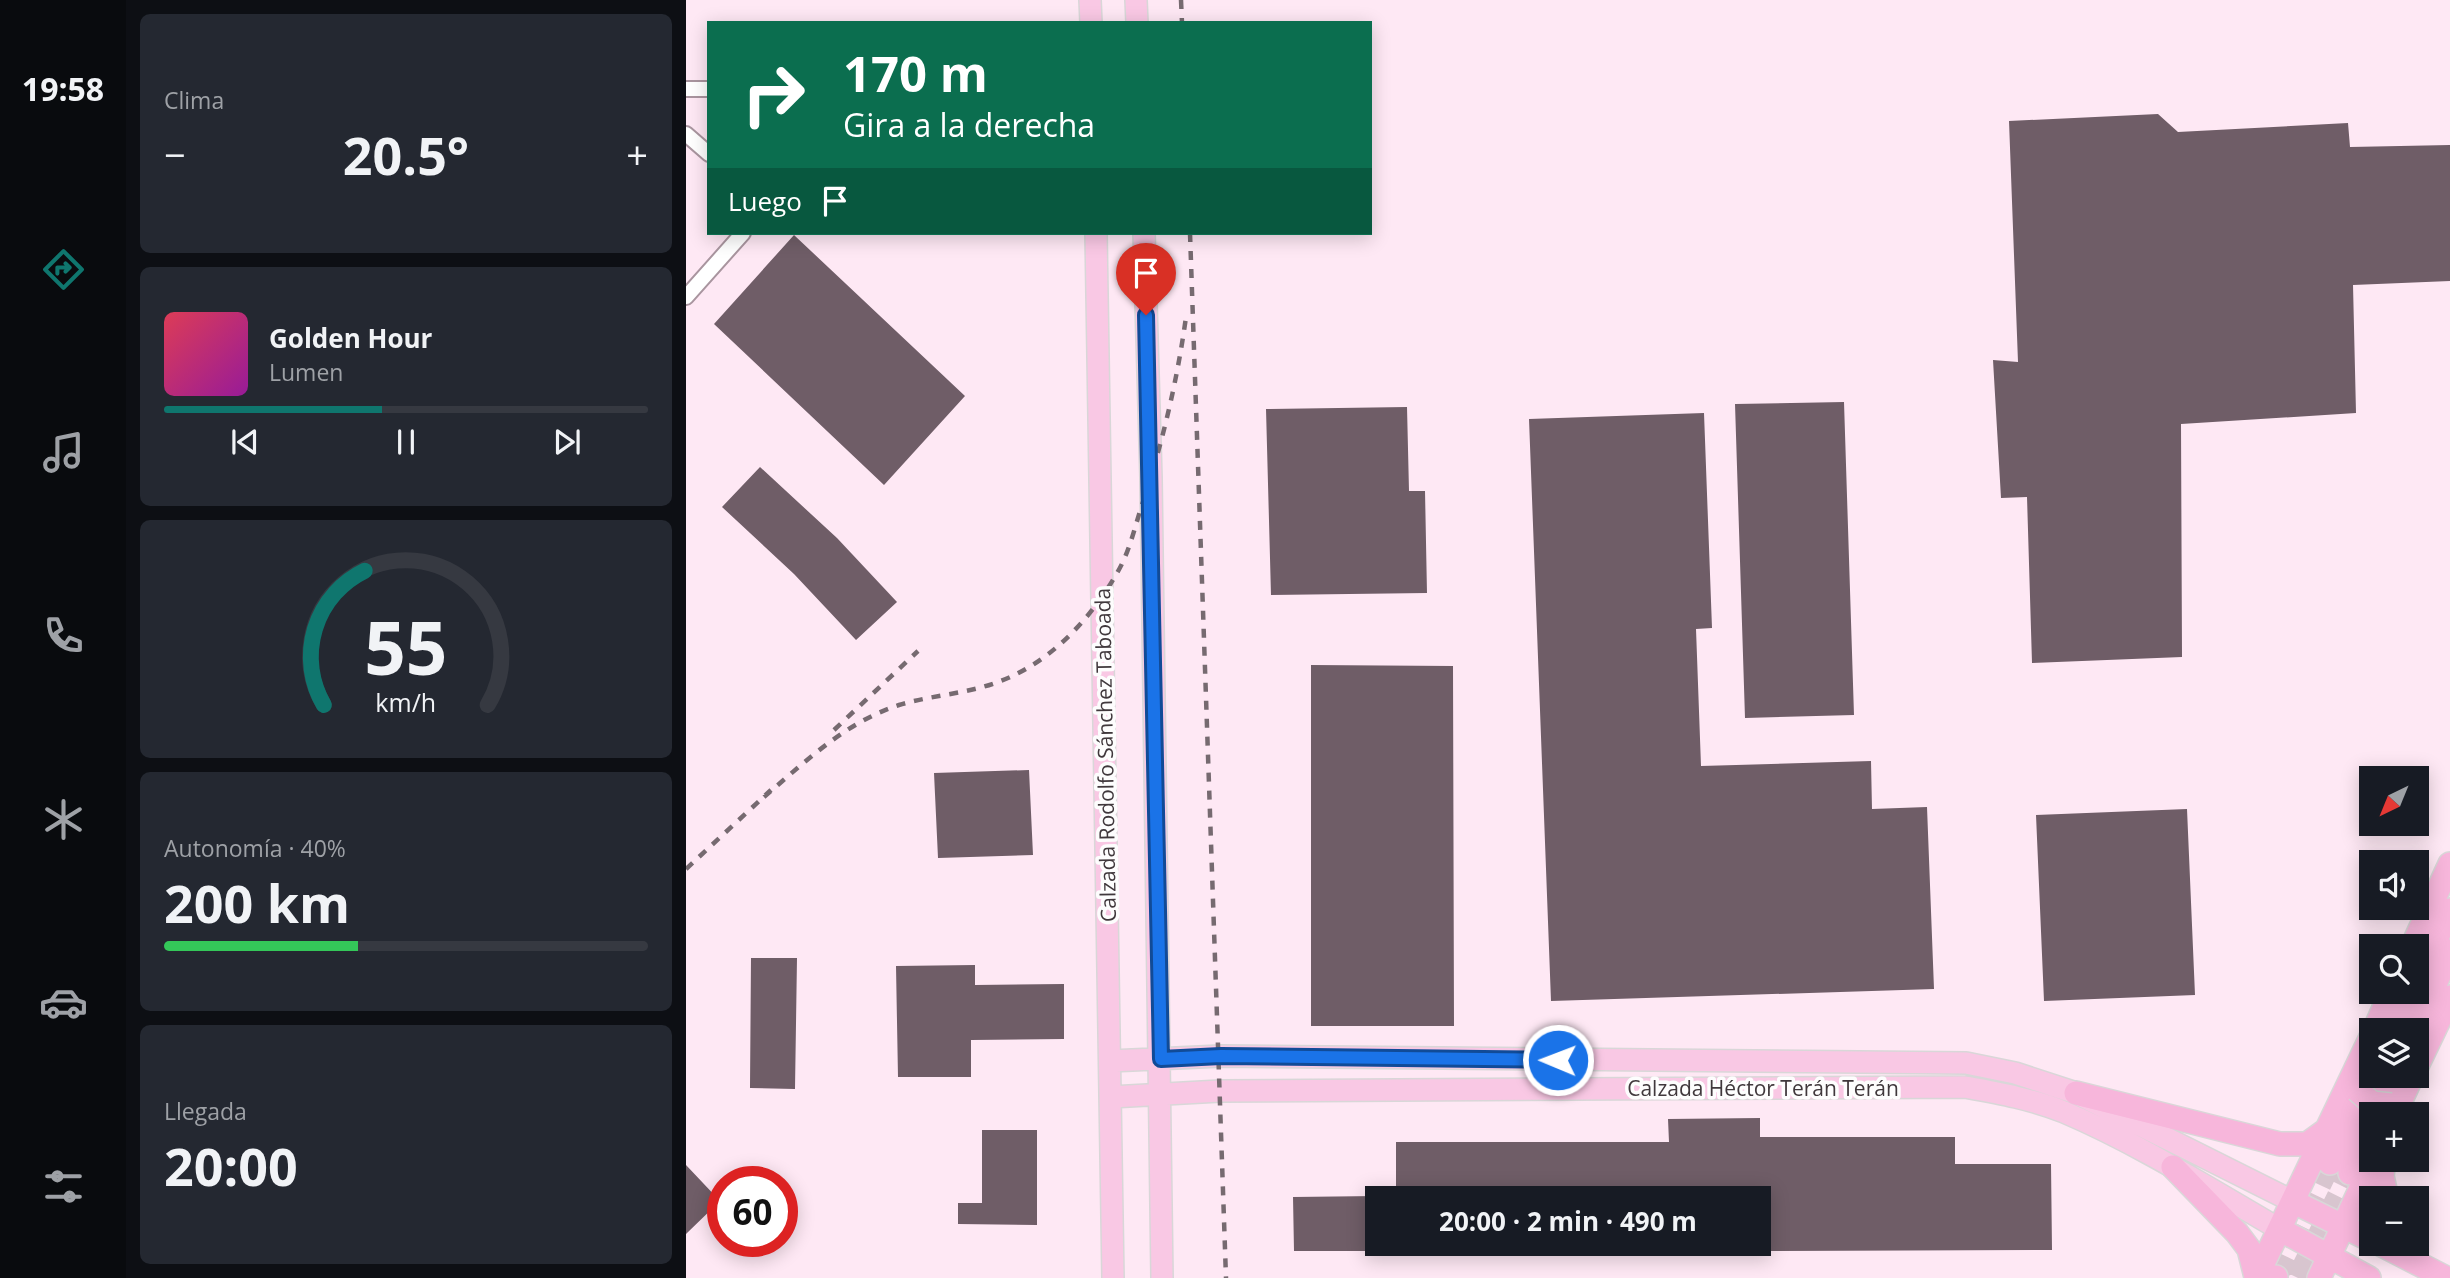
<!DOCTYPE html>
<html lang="es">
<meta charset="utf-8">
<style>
body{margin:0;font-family:"Open Sans",sans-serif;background:#242831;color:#f1f3f6;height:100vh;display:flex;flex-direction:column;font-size:26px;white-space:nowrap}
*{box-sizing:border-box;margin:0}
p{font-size:23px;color:#9ea1a6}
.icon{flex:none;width:38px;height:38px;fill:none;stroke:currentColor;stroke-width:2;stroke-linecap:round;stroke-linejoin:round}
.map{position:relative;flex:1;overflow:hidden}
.sheet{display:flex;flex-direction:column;gap:14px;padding:14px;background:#0d0f14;width:560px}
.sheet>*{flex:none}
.banner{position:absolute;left:21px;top:21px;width:665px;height:214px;border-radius:0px;box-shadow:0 4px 18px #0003;background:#0b6e4f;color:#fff;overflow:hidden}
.needle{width:46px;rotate:223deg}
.tools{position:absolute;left:1673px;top:766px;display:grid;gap:14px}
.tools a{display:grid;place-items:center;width:70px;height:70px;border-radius:0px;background:#171b24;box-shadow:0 4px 18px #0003;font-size:35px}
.speed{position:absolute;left:21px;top:1166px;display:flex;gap:14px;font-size:35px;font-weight:700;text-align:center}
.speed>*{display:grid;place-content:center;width:91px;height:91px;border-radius:50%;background:#171b24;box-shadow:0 4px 18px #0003;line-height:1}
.speed .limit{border:10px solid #d22;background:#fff;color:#111}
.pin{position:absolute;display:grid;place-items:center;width:60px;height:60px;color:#fff;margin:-72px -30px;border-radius:50% 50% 50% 0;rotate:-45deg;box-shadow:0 0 7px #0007}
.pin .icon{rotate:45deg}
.me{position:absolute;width:77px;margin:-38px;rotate:271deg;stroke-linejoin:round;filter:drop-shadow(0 0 5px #0008)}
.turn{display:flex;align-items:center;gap:24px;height:147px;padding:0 21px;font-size:32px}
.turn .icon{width:91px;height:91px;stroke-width:2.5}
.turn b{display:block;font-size:49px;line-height:60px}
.then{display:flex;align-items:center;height:66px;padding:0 21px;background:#0003;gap:14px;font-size:26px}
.big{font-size:52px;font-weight:700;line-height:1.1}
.sheet .tile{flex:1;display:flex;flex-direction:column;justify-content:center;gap:10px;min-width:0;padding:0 24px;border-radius:10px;background:#242831}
.sheet .dial{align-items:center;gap:0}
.dial svg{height:182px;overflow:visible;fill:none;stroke:#363941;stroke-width:7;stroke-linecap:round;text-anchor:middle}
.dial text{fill:#f1f3f6;stroke:none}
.song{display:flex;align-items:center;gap:21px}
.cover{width:84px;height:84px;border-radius:10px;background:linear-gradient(135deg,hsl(350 70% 55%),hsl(300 70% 35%))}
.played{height:7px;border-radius:4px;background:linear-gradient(90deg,#0f766e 45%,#363941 45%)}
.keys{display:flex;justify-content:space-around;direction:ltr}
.heat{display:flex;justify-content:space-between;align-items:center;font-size:38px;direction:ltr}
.charge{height:10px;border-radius:5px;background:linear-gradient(90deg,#34c759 40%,#363941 0)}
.trip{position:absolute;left:679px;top:1186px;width:406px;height:70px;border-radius:0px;background:#171b24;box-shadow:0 4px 18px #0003;font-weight:700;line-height:70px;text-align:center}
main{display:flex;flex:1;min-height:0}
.dock{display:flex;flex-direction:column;width:126px;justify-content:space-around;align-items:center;background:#090b0e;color:#9ea1a6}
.dock .icon{width:49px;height:49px}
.dock .on{color:#0f766e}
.dock b{font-size:32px;color:#f1f3f6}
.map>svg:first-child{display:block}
</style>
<main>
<nav class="dock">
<b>19:58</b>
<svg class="icon on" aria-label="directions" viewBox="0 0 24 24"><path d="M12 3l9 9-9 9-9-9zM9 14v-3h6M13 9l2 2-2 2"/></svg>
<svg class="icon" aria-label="music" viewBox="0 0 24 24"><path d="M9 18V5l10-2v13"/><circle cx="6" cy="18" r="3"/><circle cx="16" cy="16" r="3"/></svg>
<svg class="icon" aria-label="phone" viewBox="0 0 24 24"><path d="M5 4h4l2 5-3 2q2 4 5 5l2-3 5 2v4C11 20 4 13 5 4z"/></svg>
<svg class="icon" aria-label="climate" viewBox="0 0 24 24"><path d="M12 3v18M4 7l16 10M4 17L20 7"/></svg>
<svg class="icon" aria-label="car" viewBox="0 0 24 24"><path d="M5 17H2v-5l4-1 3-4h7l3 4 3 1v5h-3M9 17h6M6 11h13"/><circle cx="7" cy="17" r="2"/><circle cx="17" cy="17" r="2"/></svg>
<svg class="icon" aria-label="filters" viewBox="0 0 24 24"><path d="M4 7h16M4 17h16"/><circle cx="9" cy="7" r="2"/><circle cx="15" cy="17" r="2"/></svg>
</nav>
<section class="sheet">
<div class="tile"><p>Clima</p>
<div class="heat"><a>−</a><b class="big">20.5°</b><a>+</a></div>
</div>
<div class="tile">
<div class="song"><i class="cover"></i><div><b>Golden Hour</b><p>Lumen</p></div></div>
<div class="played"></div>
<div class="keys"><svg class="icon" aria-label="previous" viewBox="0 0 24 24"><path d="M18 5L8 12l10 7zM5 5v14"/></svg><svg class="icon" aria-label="pause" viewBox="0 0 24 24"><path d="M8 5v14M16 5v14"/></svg><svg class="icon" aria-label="next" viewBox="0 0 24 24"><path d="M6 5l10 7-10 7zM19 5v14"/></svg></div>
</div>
<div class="tile dial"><svg viewBox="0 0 100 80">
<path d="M14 69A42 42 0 1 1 86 69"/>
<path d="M14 69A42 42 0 0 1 32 10" stroke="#0f766e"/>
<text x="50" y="56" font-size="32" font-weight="700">55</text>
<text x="50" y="72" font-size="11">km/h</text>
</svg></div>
<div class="tile"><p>Autonomía · 40%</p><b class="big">200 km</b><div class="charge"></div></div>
<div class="tile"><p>Llegada</p><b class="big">20:00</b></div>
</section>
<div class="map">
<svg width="1764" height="1278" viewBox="0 0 1764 1278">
<rect width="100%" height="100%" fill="#fee8f4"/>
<path fill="#6f5d67" d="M 1472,114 L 1492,132 L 1662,123 L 1664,147 L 1764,145 L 1764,281 L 1667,285 L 1670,413 L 1495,424 L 1496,657 L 1346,663 L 1341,497 L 1315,498 L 1307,360 L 1332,362 L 1323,121 Z
M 108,235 L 279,396 L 198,485 L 28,324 Z
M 1158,402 L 1168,715 L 1059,718 L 1049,404 Z
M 721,407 L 723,491 L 739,491 L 741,593 L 585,595 L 580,409 Z
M 1018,413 L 1026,628 L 1010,629 L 1015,766 L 1185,761 L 1186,809 L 1241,807 L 1248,989 L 865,1001 L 843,419 Z
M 74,467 L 151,538 L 211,602 L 170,640 L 108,574 L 36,507 Z
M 625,665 L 767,666 L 768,1026 L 625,1026 Z
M 343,770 L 347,855 L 252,858 L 248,773 Z
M 1501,809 L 1509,995 L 1358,1001 L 1350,815 Z
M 65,958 L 111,958 L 109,1089 L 64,1088 Z
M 289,965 L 289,985 L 378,984 L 378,1039 L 285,1040 L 285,1077 L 212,1077 L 210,966 Z
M 1074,1118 L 1074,1137 L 1269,1137 L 1269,1164 L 1365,1164 L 1366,1250 L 1073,1251 L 1073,1199 L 710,1199 L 710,1142 L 983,1142 L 982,1119 Z
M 296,1130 L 351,1130 L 351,1225 L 272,1224 L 272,1203 L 296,1203 Z
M 0,1165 L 34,1201 L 0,1234 Z
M 691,1196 L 691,1251 L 608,1251 L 607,1197 Z"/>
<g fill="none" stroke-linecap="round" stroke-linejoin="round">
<path stroke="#d8c5cf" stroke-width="23" stroke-dasharray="23 11" stroke-linecap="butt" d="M 1590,1277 L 1644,1163
M 1612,1278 L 1664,1173"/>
<defs>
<path id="minor" d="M 0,89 L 23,89
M 0,134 L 23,154
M 0,297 L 57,233"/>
<path id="primary" d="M 404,0 L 405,23
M 450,0 L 451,23
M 410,233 L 427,1278
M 458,233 L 465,478 L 476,1278
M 424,1061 L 535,1056 L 1280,1063 L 1329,1073 L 1390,1093 L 1608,1202
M 425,1097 L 534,1091 L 1279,1087 C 1312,1093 1346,1099 1378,1112 C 1453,1144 1524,1189 1595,1230"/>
<path id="trunk" d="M 1726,947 L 1764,864
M 1731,980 L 1764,910
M 1688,1031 L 1705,992
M 1707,1031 L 1725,992
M 1728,1031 L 1764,951
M 1731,1066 L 1764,997
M 1390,1093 L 1594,1144 L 1621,1144 L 1639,1131
M 1690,1115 L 1707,1076
M 1708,1115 L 1726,1076
M 1698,1160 L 1696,1176 L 1701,1199
M 1644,1163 L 1685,1076
M 1487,1167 L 1551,1233 L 1563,1249 L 1570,1277
M 1664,1173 L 1685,1125
M 1608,1202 L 1685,1240
M 1595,1230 L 1683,1278
M 1694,1244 L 1760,1278
M 1570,1278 L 1685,1037
M 1590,1278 L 1590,1277
M 1633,1278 L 1688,1160"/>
</defs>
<use href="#minor" stroke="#a9959f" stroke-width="18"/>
<use href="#primary" stroke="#d9d7d8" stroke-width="24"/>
<use href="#trunk" stroke="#d9d7d8" stroke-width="26"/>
<use href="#minor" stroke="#fff" stroke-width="14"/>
<use href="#primary" stroke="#f9c8e4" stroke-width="21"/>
<use href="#trunk" stroke="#f7b6db" stroke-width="23"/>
<path stroke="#766a70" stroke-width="4.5" stroke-dasharray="9 9" stroke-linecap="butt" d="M 495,0 L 496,23
M 504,233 L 540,1278
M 148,730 L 232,651
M 78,797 C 120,761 160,722 213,705 C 246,695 280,694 312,682 C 364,663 404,620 431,573 C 443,553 448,530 455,508 C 476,445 491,382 500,317
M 0,869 L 85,790"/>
<defs>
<path id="trunk-bridge" d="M 1671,1090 L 1686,1103 L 1705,1105"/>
</defs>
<use href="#trunk-bridge" stroke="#d9d7d8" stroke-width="26" stroke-linecap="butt"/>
<use href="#trunk-bridge" stroke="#f7b6db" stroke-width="23"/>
</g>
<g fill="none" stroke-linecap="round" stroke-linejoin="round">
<defs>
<path id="route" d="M 460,315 L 475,1059 L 535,1056 L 872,1060"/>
</defs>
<use href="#route" stroke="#114b97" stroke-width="18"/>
<use href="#route" stroke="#1a73e8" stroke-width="12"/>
</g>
<g text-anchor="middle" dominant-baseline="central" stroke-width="7" stroke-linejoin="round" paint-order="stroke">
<g font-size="21" fill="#40383c" stroke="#fdfdfd">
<text transform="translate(419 755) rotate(-91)">Calzada Rodolfo Sánchez Taboada</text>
<text x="1077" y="1088">Calzada Héctor Terán Terán</text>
</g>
</g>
</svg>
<div class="tools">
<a><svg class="needle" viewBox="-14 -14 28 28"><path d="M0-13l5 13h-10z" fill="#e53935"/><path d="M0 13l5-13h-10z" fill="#9ea1a6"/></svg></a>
<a><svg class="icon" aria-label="sound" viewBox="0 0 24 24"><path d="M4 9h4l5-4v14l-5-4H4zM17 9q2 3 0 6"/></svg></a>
<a><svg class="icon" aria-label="search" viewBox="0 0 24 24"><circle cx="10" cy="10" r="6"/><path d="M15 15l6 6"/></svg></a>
<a><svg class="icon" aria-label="layers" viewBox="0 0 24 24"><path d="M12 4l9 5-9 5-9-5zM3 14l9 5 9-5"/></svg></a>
<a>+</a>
<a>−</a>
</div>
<div class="speed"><div class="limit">60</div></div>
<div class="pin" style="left:460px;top:315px;background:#d93025"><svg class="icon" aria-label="arrive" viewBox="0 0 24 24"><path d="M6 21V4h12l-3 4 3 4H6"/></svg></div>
<svg class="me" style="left:872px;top:1060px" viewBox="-20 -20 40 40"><circle r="17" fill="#1a73e8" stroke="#fff" stroke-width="3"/><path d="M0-11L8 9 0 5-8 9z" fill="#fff"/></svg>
<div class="trip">20:00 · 2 min · 490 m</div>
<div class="banner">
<div class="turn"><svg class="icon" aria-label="right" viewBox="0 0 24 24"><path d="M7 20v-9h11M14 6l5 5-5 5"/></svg><div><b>170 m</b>Gira a la derecha</div></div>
<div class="then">Luego<svg class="icon" aria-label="arrive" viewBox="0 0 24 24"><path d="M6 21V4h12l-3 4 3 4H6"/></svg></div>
</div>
</div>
</main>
